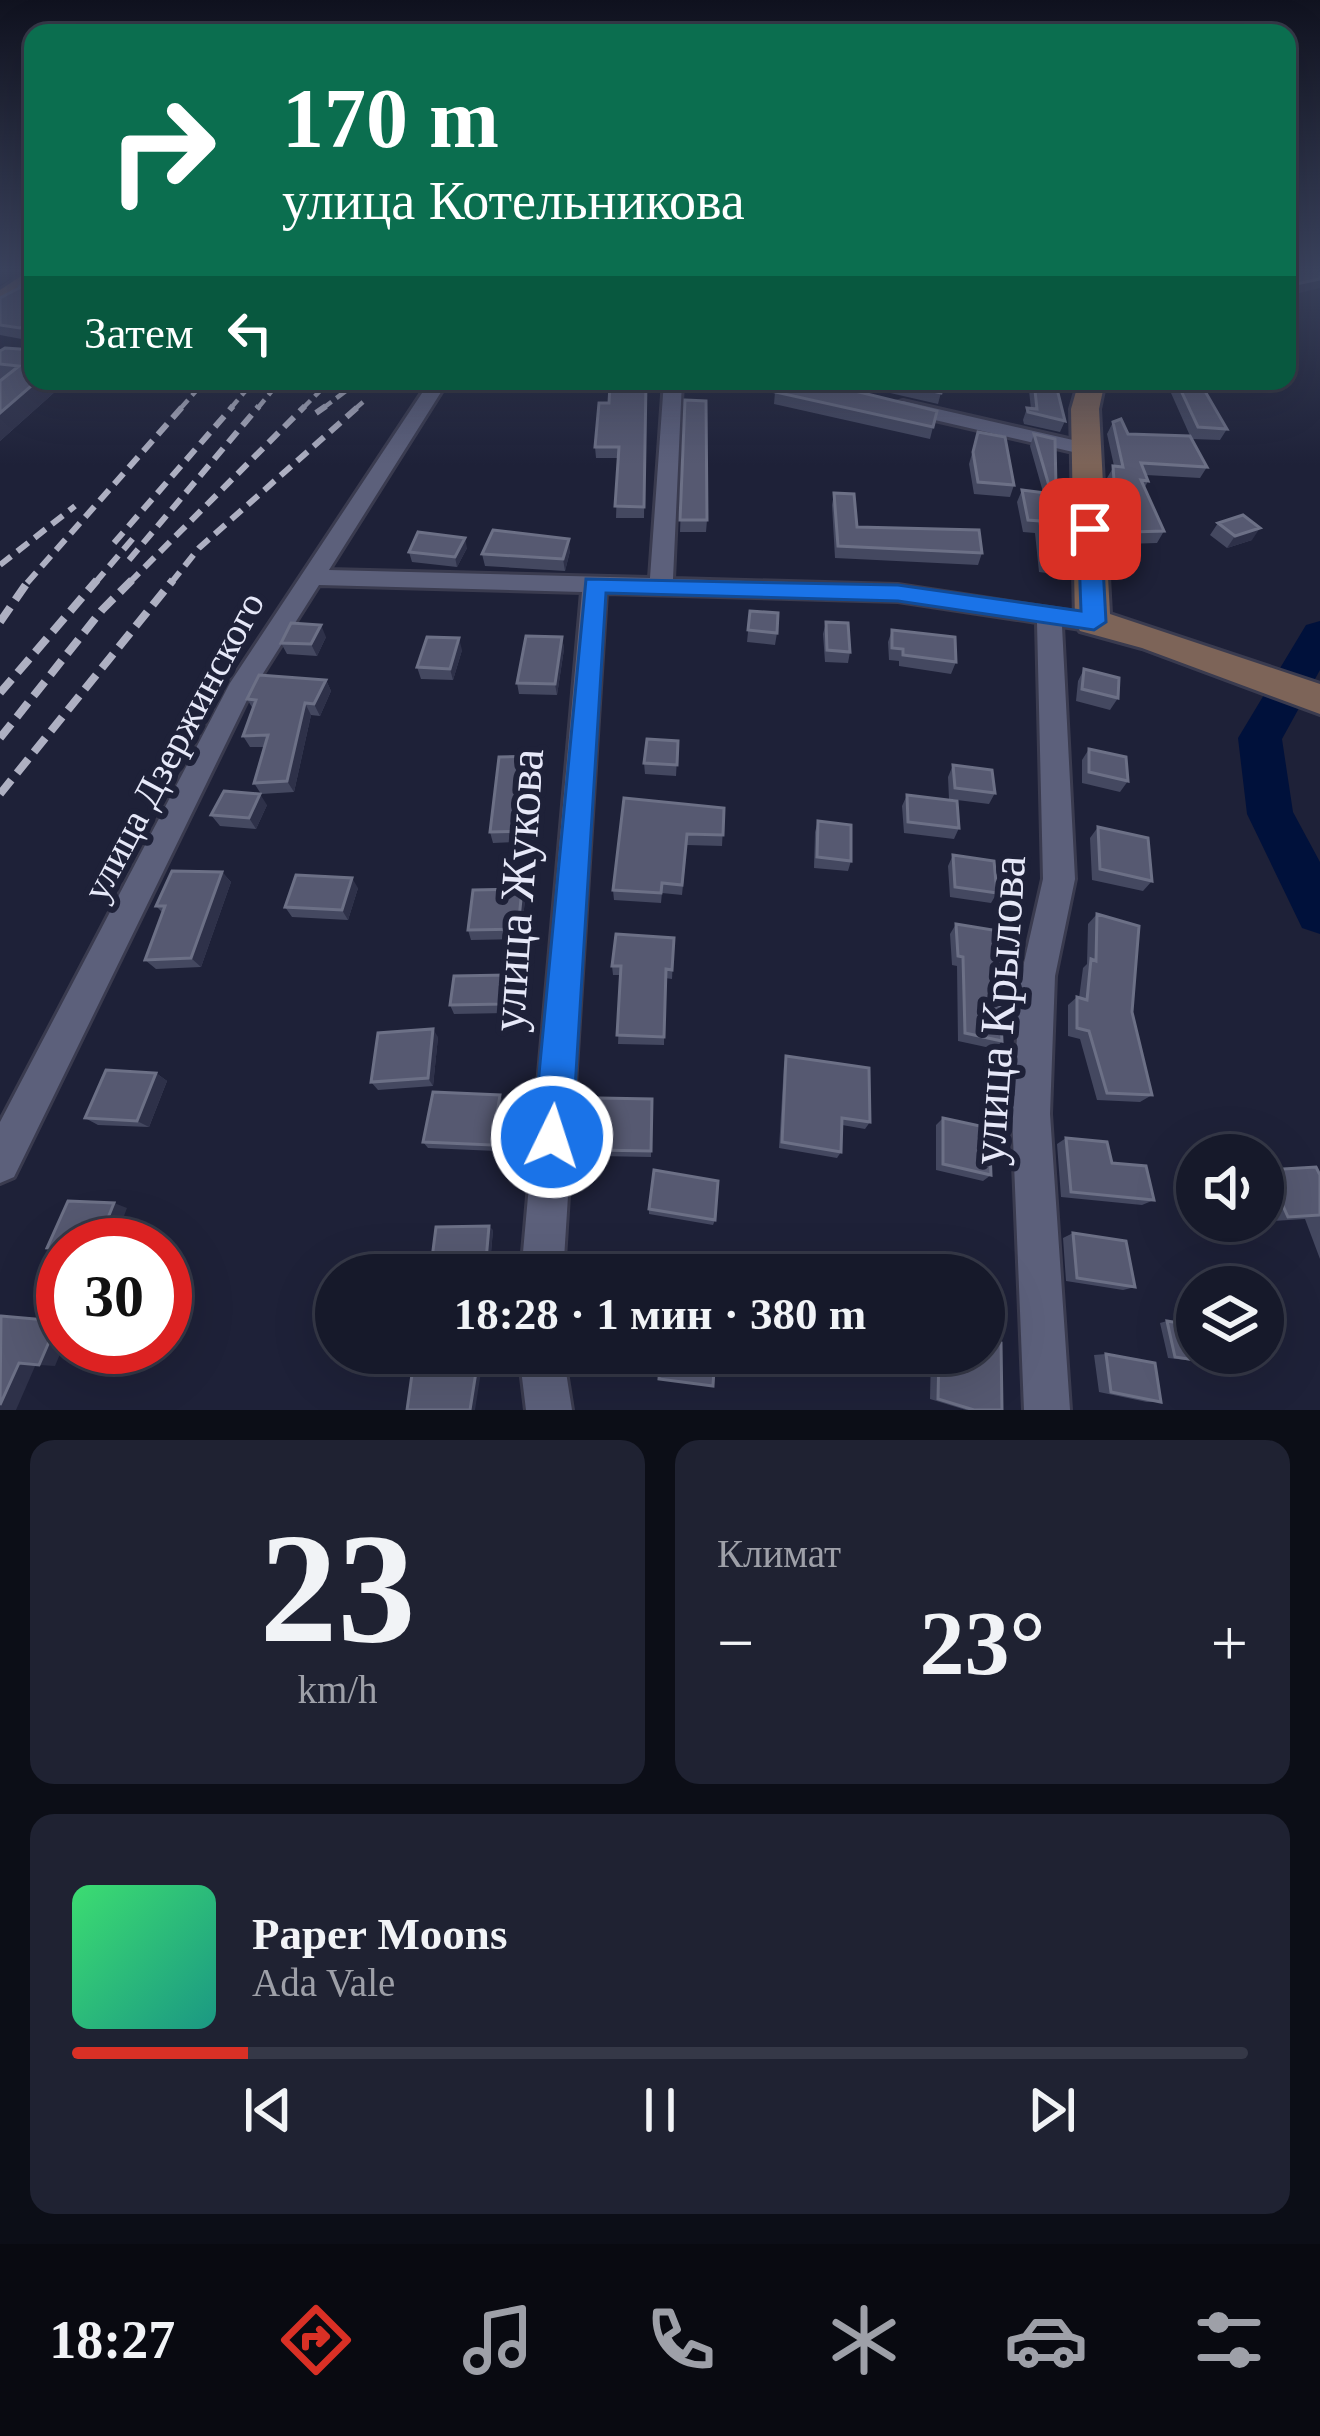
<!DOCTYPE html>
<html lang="ru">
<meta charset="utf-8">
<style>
body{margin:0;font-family:"Times New Roman",serif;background:#1f2232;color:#f1f3f6;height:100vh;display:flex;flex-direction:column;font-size:45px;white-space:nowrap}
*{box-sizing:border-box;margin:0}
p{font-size:39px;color:#9ea0a8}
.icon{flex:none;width:66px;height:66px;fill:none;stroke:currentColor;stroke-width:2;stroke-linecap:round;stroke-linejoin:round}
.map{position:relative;height:1410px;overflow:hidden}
.details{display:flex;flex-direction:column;gap:30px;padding:30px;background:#0c0e17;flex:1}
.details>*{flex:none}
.top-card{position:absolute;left:24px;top:24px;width:1272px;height:366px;border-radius:24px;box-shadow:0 12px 48px #0002,0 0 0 3px #353847;background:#0b6e4f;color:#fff;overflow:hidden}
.fabs{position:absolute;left:1176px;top:1134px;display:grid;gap:24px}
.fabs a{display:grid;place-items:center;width:108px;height:108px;border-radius:50%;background:#16192a;box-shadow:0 12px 48px #0002,0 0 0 3px #353847;font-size:60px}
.speed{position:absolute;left:36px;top:1218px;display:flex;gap:24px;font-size:60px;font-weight:700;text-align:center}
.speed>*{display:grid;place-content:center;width:156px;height:156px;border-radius:50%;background:#16192a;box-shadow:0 12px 48px #0002,0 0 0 3px #353847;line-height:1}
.speed .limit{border:18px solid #d22;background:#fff;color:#111}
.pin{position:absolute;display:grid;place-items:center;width:102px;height:102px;color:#fff;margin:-51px;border-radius:24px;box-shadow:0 6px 18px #0006}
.me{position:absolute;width:132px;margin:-66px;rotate:4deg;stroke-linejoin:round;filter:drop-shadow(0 0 9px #0008)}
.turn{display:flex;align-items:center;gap:42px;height:252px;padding:0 60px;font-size:54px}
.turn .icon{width:156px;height:156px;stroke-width:2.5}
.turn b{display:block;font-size:84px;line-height:102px}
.then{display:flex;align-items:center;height:114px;padding:0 60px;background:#0003;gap:24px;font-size:45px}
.big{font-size:90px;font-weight:600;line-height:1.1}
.details .widget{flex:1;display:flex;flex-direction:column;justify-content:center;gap:18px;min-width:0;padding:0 42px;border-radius:24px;background:#1f2232}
.details .dial{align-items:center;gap:0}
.dial b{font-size:156px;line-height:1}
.song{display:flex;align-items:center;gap:36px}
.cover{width:144px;height:144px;border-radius:18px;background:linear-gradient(135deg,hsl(140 70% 55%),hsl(170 70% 35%))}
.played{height:12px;border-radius:6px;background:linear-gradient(90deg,#d93025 15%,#353847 15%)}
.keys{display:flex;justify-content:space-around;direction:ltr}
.heat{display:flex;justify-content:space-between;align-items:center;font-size:66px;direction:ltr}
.details .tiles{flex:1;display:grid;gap:30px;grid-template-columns:1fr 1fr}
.widget:last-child{grid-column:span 2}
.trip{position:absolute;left:315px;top:1254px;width:690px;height:120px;border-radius:60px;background:#16192a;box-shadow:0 12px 48px #0002,0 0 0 3px #353847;font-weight:600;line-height:120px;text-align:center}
.dock{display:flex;height:192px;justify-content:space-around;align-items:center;background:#090a11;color:#9ea0a8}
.dock .icon{width:84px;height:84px}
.dock .selected{color:#d93025}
.dock b{font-size:54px;color:#f1f3f6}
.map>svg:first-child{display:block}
</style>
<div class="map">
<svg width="1320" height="1410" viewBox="0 0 1320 1410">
<rect width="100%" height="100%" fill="#1e2138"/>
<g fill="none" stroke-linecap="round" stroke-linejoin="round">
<path fill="#00113b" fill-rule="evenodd" d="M 1320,621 L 1320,670 L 1282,739 L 1293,812 L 1320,862 L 1320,934 L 1302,928 L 1247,814 L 1238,738 L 1306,625 Z"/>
<defs>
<path id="street" d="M 430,381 L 448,381 L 329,570 L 650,578 L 664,381 L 682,381 L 673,579 L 898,585 L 1102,616 L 1105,622 L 1093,631 L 1062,626 L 1075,879 L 1055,976 L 1050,1114 L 1070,1410 L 1024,1410 L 1012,1114 L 1021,976 L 1043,879 L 1037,622 L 898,601 L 606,593 L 563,1275 L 521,1275 L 582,592 L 319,585 L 250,694 L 14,1177 L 0,1183 L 0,1122 L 230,683 Z
M 903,401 L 1086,443 L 1096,449 L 1086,455 L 896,411 L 896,403 Z
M 519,1353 L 563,1353 L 572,1410 L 526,1410 Z"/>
<path id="secondary" d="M 33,268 L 33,286 L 0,308 L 0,290 Z
M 1079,381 L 1105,381 L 1099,409 L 1110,614 L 1320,684 L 1320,714 L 1142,648 L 1080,631 L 1075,622 L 1071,409 Z"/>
</defs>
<use href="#street" stroke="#3a3b4f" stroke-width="6"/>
<use href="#secondary" stroke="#3a3b4f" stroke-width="6"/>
<use href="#street" fill="#5c607b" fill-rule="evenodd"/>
<use href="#secondary" fill="#7d6458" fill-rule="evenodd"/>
<path stroke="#aeb0c2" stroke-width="4.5" stroke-dasharray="12 6" stroke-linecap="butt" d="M 180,409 L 205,381
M 230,409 L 254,381
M 257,409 L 280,381
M 302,409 L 330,381
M 322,409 L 359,381
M 355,409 L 363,402"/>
<path stroke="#aeb0c2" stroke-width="6" stroke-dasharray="14 8" stroke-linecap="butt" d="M 316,413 L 326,406
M 114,543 L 233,406
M 129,560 L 259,406
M 0,565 L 75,506
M 27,583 L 183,406
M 95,583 L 135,536
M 129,583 L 305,406
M 171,583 L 199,548 L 359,406"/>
<path stroke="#aeb0c2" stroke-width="8" stroke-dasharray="18 9" stroke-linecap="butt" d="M 0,622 L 29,580
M 0,693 L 97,580
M 0,738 L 102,610 L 132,580
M 0,794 L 173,580"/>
</g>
<path fill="#444860" d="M 33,268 L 33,336 L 27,340 L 0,335 L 0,298 L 22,286 L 32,275 Z
M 0,351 L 33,381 L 67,381 L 0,441 Z
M 646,381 L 644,518 L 616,518 L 618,458 L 596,458 L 595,447 L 609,403 Z
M 838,381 L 944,381 L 938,404 Z
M 1028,381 L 1055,381 L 1065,421 L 1060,432 L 1024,424 L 1023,420 L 1027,408 L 1031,409 Z
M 1177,382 L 1227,429 L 1220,440 L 1192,439 L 1207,467 L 1200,478 L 1146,475 L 1148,481 L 1144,489 L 1164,531 L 1157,543 L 1125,544 L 1109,507 L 1107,478 L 1114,466 L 1107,434 L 1113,422 L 1128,434 L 1191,438 L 1171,393 Z
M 775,392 L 937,411 L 930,439 L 774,404 Z
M 685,400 L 707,520 L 706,532 L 680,532 Z
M 978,432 L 1014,485 L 1010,497 L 974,494 L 969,464 Z
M 1034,434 L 1056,488 L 1054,494 L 1069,563 L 1063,575 L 1039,572 L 1035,533 L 1023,532 L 1017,502 L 1022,490 L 1043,492 L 1030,446 Z
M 834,493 L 857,527 L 982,553 L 978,565 L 835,558 L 832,505 Z
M 1218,523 L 1252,540 L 1227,548 L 1210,535 Z
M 467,548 L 457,567 L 412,562 L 409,552 Z
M 570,551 L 565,571 L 485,566 L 482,554 Z
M 750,611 L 777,633 L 775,645 L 747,642 Z
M 826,622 L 850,652 L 848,663 L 825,662 L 823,634 Z
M 892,630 L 956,662 L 951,674 L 899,666 L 899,661 L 889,660 L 888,642 Z
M 326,637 L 317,656 L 287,654 L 281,643 Z
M 562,637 L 564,649 L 557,695 L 519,694 L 517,683 Z
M 462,650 L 453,680 L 421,679 L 417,667 Z
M 1084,669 L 1118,698 L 1110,710 L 1076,701 L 1078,681 Z
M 326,680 L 331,691 L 320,716 L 311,715 L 294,792 L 261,794 L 254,783 L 265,747 L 250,747 L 243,736 L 253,709 L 247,699 Z
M 678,741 L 676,776 L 645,774 L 644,763 Z
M 1089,749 L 1128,781 L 1120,792 L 1082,783 L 1082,760 Z
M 539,756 L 541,768 L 535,841 L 493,843 L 490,832 Z
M 953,765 L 995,793 L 989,804 L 949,799 L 948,777 Z
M 907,795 L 959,828 L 954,839 L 904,833 L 902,806 Z
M 267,805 L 256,829 L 220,826 L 211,815 Z
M 724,808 L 722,846 L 687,845 L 682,895 L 662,893 L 661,903 L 614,900 L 613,890 Z
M 818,821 L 851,861 L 848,871 L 814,868 L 815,832 Z
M 1098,827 L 1152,881 L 1143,891 L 1092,880 L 1090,838 Z
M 953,855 L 997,893 L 991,903 L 950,897 L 948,866 Z
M 222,872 L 231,882 L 201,967 L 156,969 L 145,960 L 163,913 L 156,906 Z
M 358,888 L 348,920 L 292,917 L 285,907 Z
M 525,899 L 521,939 L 471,940 L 468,930 Z
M 1097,914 L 1132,1012 L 1152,1095 L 1140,1102 L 1097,1100 L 1080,1039 L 1068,1036 L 1068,1005 L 1077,997 L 1079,998 L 1083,968 L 1087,964 L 1088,924 Z
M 956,924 L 1008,965 L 999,973 L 1002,1041 L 995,1049 L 958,1041 L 957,966 L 952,965 L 950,934 Z
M 674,938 L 672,979 L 665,978 L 664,1045 L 618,1044 L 621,975 L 613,975 L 612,966 Z
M 510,984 L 507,1013 L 454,1014 L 450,1005 Z
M 438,1037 L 433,1086 L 378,1090 L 371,1082 Z
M 786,1056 L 870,1122 L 865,1129 L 842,1125 L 841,1152 L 837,1158 L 779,1148 L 784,1064 Z
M 156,1073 L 167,1081 L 149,1127 L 98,1125 L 85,1118 Z
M 500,1095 L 503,1102 L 496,1151 L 428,1148 L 423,1142 Z
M 652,1099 L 651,1157 L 598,1156 L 596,1150 Z
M 943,1118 L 991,1175 L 983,1181 L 936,1170 L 936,1125 Z
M 1066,1138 L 1112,1163 L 1154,1200 L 1142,1205 L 1061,1197 L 1057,1144 Z
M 1267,1170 L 1320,1175 L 1320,1259 L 1305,1219 L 1273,1221 L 1263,1200 L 1263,1172 Z
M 649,1209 L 715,1220 L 713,1225 L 649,1214 Z
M 493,1230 L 489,1275 L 430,1274 Z
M 1073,1233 L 1135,1287 L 1123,1290 L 1066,1281 L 1063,1238 Z
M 1167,1321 L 1221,1364 L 1168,1358 L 1160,1323 Z
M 931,1353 L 984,1353 L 1002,1410 L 966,1410 L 930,1399 Z
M 1106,1354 L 1161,1402 L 1147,1402 L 1099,1392 L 1094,1355 Z"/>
<path fill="#2e3149" d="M 6,268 L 31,268 L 0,285 L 0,271 Z
M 1320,279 L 1320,288 L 1287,296 L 1287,286 Z
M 33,321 L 33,336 L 27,340 L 20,328 Z
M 37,381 L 67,381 L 0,441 L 0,413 Z
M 1260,528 L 1252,540 L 1227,548 L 1235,536 Z
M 465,538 L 467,548 L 457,567 L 455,557 Z
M 569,539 L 570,551 L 565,571 L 563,559 Z
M 321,625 L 326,637 L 317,656 L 311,644 Z
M 562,637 L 564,649 L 557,695 L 555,684 Z
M 459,638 L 462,650 L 453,680 L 450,669 Z
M 326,680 L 331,691 L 320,716 L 314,704 Z
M 305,703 L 311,715 L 294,792 L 287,781 Z
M 539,756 L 541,768 L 535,841 L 533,831 Z
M 260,794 L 267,805 L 256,829 L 249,818 Z
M 222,872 L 231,882 L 201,967 L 191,958 Z
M 352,878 L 358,888 L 348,920 L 342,910 Z
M 522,889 L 525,899 L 521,939 L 518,929 Z
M 507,975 L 510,984 L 507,1013 L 503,1004 Z
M 433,1029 L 438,1037 L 433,1086 L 428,1078 Z
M 156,1073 L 167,1081 L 149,1127 L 137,1121 Z
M 500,1095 L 503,1102 L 496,1151 L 492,1145 Z
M 114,1203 L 127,1208 L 113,1245 L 97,1245 Z
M 489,1226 L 493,1230 L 489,1275 L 485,1272 Z
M 58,1321 L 63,1321 L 63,1347 L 55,1366 L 39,1365 Z
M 479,1353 L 484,1353 L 475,1410 L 470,1410 Z
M 19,1363 L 36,1364 L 16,1410 L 0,1410 L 0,1405 Z"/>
<path fill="#565971" stroke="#6c7086" stroke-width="3" d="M 31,268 L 33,268 L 33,321 L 20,328 L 0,325 L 0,298 L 25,285 L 21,285 L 32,275 Z
M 1287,268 L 1320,272 L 1320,279 L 1287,286 Z
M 5,348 L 33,350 L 33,381 L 37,381 L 0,413 L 0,381 L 19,366 L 0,364 L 0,351 Z
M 619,381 L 646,381 L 644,507 L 615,506 L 619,447 L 595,447 L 599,403 L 609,403 L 610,385 L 618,385 Z
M 778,381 L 814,381 L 937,411 L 933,427 L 775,392 Z
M 890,381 L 944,381 L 941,393 Z
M 1034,381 L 1055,381 L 1065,421 L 1028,412 L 1027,408 L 1037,409 Z
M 1177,382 L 1202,386 L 1227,429 L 1198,427 Z
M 685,400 L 706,401 L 707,520 L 680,520 Z
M 1121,419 L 1128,434 L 1190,436 L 1207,467 L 1141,463 L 1148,481 L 1141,480 L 1164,531 L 1131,532 L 1115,495 L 1113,466 L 1123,467 L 1113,422 Z
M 978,432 L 1005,437 L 1014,485 L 978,482 L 973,452 Z
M 1034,434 L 1055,439 L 1056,488 L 1050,489 Z
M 1022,490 L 1054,494 L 1069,563 L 1044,560 L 1040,521 L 1028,520 Z
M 834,493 L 854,494 L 857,527 L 979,530 L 982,553 L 838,546 Z
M 1243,515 L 1260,528 L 1235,536 L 1218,523 Z
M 493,530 L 569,539 L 563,559 L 482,554 Z
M 418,532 L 465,538 L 455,557 L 409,552 Z
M 750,611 L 778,613 L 777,633 L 748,630 Z
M 826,622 L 848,623 L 850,652 L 827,650 Z
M 291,623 L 321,625 L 311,644 L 281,643 Z
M 892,630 L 955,637 L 956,662 L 903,655 L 903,649 L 892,648 Z
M 526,636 L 562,637 L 555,684 L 517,683 Z
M 427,637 L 459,638 L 450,669 L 417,667 Z
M 1084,669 L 1119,678 L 1118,698 L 1082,689 Z
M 259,675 L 326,680 L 314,704 L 305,703 L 287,781 L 254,783 L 268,735 L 243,736 L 256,700 L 247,699 Z
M 647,739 L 678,741 L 677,765 L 644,763 Z
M 1089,749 L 1126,757 L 1128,781 L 1089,772 Z
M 539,756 L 533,831 L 490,832 L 499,757 Z
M 953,765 L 992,770 L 995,793 L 955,788 Z
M 224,791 L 260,794 L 249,818 L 211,815 Z
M 907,795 L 957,801 L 959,828 L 908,822 Z
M 624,798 L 724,808 L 723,835 L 687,834 L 682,885 L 662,883 L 661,893 L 613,890 Z
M 818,821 L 851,825 L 851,861 L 817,857 Z
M 1098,827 L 1148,838 L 1152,881 L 1100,869 Z
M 953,855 L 994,861 L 997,893 L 955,887 Z
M 172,871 L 222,872 L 191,958 L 145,960 L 165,906 L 156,906 Z
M 296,875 L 352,878 L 342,910 L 285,907 Z
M 522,889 L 518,929 L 468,930 L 473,890 Z
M 1097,914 L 1139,926 L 1132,1012 L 1152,1095 L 1107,1093 L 1089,1031 L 1077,1028 L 1077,997 L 1087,1000 L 1091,959 L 1096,961 Z
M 956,924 L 1005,932 L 1008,965 L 998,963 L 1002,1041 L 965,1033 L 963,957 L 958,956 Z
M 616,934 L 674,938 L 672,970 L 666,969 L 664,1037 L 617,1035 L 621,966 L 612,966 Z
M 507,975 L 503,1004 L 450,1005 L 454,976 Z
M 433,1029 L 428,1078 L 371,1082 L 378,1033 Z
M 786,1056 L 869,1068 L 870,1122 L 842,1118 L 841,1152 L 782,1142 Z
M 106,1070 L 156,1073 L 137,1121 L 85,1118 Z
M 433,1092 L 500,1095 L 492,1145 L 423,1142 Z
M 599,1098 L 652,1099 L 651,1151 L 596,1150 Z
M 943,1118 L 989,1128 L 991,1175 L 943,1164 Z
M 1066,1138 L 1107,1142 L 1112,1163 L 1146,1166 L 1154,1200 L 1071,1192 Z
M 1316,1167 L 1320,1175 L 1320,1215 L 1288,1217 L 1267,1170 Z
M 654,1170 L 718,1181 L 715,1220 L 649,1209 Z
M 68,1201 L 114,1203 L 97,1245 L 63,1245 L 63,1249 L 47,1248 Z
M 489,1226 L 485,1272 L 430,1274 L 436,1227 Z
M 1073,1233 L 1126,1241 L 1135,1287 L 1077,1278 Z
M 748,1255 L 821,1271 L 821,1275 L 746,1275 Z
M 1,1316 L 58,1321 L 39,1365 L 19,1363 L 0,1405 Z
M 1167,1321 L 1197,1326 L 1197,1353 L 1218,1353 L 1221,1364 L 1175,1357 Z
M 984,1338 L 1001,1343 L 1002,1410 L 974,1410 L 938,1399 L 939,1353 L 984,1353 Z
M 415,1353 L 479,1353 L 470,1410 L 407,1410 Z
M 661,1353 L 715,1353 L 713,1386 L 659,1379 Z
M 1106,1354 L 1155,1363 L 1161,1402 L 1111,1392 Z"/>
<linearGradient id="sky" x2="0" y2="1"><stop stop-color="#10121f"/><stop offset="0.58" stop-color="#3b435e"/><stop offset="1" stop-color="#3b435e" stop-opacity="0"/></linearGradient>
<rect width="1320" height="465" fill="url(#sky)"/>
<path fill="#1a73e8" stroke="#114b97" stroke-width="3" d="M 1090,522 L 1101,529 L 1106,622 L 1094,630 L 898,601 L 606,593 L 572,1137 L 566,1151 L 552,1157 L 538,1151 L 533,1137 L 586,579 L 898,585 L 1081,611 L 1078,529 Z"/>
<g text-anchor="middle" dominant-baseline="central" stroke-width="12" stroke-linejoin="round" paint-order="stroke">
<g font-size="39" fill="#e6e8f8" stroke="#1e2138">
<text transform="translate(173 746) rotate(-62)">улица Дзержинского</text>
</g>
<g font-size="48" fill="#e6e8f8" stroke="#1e2138">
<text transform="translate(517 890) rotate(-86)">улица Жукова</text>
<text transform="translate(998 1010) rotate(-86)">улица Крылова</text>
</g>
</g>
</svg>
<div class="fabs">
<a><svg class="icon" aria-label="sound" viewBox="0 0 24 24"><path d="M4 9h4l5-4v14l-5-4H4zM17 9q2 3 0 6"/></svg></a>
<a><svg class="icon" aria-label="layers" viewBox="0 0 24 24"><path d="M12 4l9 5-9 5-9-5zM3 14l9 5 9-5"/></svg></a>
</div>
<div class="speed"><div class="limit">30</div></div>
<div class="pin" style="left:1090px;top:529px;background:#d93025"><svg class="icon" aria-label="arrive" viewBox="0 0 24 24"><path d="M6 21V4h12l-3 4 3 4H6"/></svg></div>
<svg class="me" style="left:552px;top:1137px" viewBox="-20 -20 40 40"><circle r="17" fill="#1a73e8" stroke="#fff" stroke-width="3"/><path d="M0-11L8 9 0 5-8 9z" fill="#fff"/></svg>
<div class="trip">18:28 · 1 мин · 380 m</div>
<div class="top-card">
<div class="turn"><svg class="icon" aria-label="right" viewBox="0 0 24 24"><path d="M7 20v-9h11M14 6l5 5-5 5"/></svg><div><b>170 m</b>улица Котельникова</div></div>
<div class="then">Затем<svg class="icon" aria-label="left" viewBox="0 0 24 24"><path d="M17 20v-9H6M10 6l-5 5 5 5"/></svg></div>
</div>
</div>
<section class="details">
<div class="tiles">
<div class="widget dial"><b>23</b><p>km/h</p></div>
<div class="widget"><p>Климат</p>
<div class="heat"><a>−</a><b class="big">23°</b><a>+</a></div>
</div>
<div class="widget">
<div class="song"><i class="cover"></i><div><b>Paper Moons</b><p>Ada Vale</p></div></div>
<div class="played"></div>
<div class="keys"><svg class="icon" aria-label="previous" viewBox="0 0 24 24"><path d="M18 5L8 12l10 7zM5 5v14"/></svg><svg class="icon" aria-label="pause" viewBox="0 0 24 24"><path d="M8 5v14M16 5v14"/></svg><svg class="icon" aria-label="next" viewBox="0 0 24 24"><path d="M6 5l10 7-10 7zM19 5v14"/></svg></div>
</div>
</div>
</section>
<nav class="dock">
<b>18:27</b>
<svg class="icon selected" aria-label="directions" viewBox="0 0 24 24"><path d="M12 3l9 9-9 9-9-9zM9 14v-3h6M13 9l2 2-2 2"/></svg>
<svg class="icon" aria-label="music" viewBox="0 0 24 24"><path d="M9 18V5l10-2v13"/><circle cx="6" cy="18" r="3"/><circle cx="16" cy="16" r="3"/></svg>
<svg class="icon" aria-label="phone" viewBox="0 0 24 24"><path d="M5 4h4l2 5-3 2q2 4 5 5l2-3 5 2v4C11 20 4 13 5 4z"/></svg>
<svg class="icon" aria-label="climate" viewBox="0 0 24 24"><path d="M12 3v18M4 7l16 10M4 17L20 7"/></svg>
<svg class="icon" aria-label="car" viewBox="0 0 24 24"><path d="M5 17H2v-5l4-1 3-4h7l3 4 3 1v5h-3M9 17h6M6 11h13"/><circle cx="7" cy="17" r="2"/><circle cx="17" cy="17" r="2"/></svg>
<svg class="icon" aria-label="filters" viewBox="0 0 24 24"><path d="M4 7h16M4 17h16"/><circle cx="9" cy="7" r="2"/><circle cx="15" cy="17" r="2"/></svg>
</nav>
